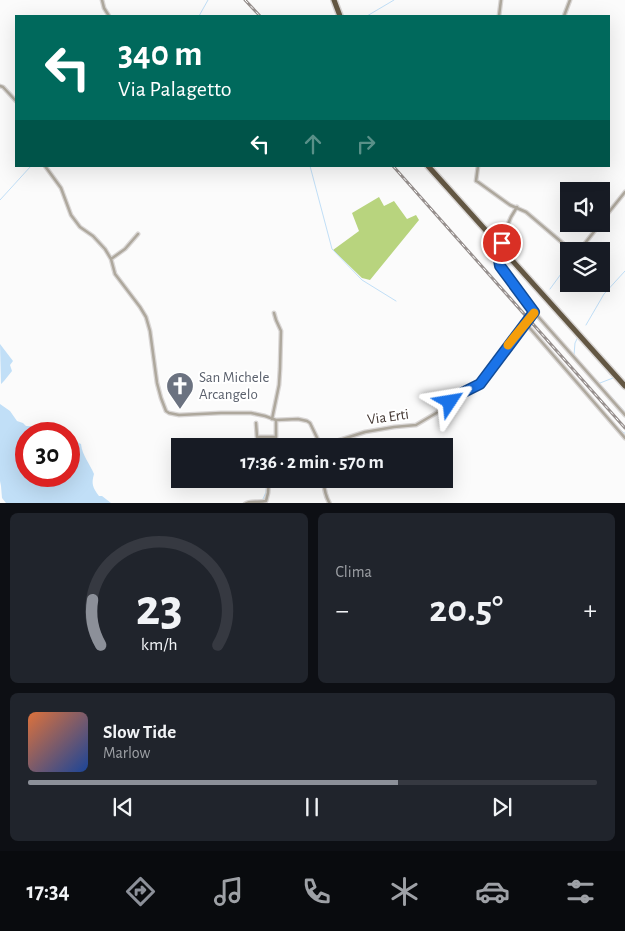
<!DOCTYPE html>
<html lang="it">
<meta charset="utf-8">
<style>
body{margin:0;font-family:"Alegreya Sans",sans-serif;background:#20242c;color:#f1f3f6;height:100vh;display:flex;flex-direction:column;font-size:19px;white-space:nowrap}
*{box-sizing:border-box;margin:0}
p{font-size:16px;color:#9ea1a6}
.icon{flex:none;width:28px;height:28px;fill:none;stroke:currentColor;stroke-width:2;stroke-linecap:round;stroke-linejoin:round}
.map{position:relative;height:503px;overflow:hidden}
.side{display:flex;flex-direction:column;gap:10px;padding:10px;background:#0d0f14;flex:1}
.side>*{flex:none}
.banner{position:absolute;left:15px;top:15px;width:595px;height:152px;border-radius:0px;box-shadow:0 5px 20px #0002;background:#00695c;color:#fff;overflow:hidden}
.tools{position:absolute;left:560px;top:182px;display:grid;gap:10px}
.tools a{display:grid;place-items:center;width:50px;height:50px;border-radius:0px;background:#171b24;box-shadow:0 5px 20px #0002;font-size:25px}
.speed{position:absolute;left:15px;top:422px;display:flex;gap:10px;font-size:25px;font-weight:700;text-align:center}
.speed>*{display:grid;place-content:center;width:65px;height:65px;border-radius:50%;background:#171b24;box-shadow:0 5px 20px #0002;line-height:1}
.speed .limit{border:8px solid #d22;background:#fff;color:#111}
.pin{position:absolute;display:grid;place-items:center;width:42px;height:42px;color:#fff;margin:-21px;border:2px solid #fff;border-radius:50%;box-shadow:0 1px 5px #0007}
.me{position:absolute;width:55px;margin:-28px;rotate:57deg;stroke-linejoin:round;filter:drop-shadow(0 0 4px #0008)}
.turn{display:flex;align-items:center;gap:18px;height:105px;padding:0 20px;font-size:22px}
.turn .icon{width:65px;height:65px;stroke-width:2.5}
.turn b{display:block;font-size:35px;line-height:42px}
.lanes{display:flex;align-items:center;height:48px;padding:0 20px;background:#0003;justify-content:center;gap:25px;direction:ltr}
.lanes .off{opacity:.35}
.big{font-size:38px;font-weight:700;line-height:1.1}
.side .tile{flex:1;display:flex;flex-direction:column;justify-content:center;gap:8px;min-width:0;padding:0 18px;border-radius:8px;background:#20242c}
.side .dial{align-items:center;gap:0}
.dial svg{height:130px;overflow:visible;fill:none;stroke:#363941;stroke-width:7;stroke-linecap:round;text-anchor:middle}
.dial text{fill:#f1f3f6;stroke:none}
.song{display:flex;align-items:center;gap:15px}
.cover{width:60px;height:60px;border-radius:8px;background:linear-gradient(135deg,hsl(20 70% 55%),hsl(220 70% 35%))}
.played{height:5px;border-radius:2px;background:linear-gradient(90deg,#8c9099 65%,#363941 65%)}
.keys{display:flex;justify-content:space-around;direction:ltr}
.heat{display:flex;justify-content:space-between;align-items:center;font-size:28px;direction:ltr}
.side .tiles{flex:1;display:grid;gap:10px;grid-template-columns:1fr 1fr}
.tile:last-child{grid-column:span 2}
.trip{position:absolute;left:171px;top:438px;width:282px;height:50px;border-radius:0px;background:#171b24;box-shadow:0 5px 20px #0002;font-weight:700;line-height:50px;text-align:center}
.dock{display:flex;height:80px;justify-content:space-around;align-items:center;background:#090b0e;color:#9ea1a6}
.dock .icon{width:35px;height:35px}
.dock .on{color:#8c9099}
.dock b{font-size:22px;color:#f1f3f6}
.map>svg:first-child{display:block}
</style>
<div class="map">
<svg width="625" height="504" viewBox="0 0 625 504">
<rect width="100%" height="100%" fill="#fbfbfb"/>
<path fill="#b8d47e" d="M 379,197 L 384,206 L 394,201 L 407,219 L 416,215 L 419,220 L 370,280 L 362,278 L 333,250 L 359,231 L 352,213 Z"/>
<path fill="#c1dff7" d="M 0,344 L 13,361 L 10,365 L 12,371 L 4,381 L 1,384 Z
M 0,404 L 10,411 L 17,421 L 23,423 L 26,426 L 45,427 L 54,432 L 65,434 L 26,434 L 26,476 L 69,476 L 69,438 L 81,444 C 82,455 90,464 94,474 C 91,484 93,488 99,496 L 102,496 L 111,503 L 6,503 L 2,498 L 1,486 L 0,481 Z"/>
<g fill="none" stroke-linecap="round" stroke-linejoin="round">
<path stroke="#c1dff7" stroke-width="1" d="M 199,16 L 208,0
M 367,16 L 394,0
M 310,166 L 332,249 L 362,280 L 396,301
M 0,200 L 31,166
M 594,229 L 599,224
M 550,289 L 569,263
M 586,325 L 604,294 L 625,271
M 578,337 L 575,343 L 574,355 L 625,412
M 600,383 L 613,378
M 618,432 L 621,430 L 624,433 L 625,433
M 272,446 L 273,441
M 265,504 L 263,499 L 266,492 L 267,479"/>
<defs>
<path id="minor" d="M 102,0 L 104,8 L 109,16
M 499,16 L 501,0
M 564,16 L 570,0
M 0,86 L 3,87 L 16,101
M 45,166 L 61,188 L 71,215 L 80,227 L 93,236 L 105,249 L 111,259 L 115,274 L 140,307 L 146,317 L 150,331 L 157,383 L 161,398 L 166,411 L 169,413 L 179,415 L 221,413 L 251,413 L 265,416 L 276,420 L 298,419 L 307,421 L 310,423 L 321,446
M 478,166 L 476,181 L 478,182 L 510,205 L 526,212 L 572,251
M 601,222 L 625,192
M 505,231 L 511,217 L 517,207
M 579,251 L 600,224
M 497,254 L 500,265 L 527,304 L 625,415
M 111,259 L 125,249 L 138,234
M 524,326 L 528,326 L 625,438
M 272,419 L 279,385 L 280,369 L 281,331 L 276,320 L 274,313
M 256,423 L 257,437 L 276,437
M 274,446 L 276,437 L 276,420
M 321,446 L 365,432 L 394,427 L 416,425 L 438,412 L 457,396 L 480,383 L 534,313
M 323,479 C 324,488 325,496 330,504
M 245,504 C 250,500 258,503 266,501 L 268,493 L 269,479"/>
<path id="trunk" d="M 334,0 L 340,16
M 428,166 L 499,245
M 501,248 L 625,386"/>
</defs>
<use href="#minor" stroke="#dad7d6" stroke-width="5"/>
<use href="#trunk" stroke="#dad7d6" stroke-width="8"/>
<use href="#minor" stroke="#aea89d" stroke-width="2.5"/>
<use href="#trunk" stroke="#635743" stroke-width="5"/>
<defs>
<path id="rail" d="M 245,0 L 260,16
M 393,166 L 625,428"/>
</defs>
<use href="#rail" stroke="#97908e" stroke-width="3"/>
<use href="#rail" stroke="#fff" stroke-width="1" stroke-dasharray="4" stroke-linecap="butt"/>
<defs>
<path id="minor-bridge" d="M 497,254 L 505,231"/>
</defs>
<use href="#minor-bridge" stroke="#dad7d6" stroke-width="5" stroke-linecap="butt"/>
<use href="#minor-bridge" stroke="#aea89d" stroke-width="2.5"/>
</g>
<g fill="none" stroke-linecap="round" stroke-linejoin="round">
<defs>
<path id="route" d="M 450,402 L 462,393 L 480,384 L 534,312 L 500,266 L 498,254 L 502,243"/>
</defs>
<use href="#route" stroke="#114b97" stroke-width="12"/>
<use href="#route" stroke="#1a73e8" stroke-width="9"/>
<path stroke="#f59e0b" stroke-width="9" d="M 508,345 L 534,313"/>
</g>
<defs>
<symbol id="church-pin" viewBox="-11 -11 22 30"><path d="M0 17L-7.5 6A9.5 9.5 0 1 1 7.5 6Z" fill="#6b7280" stroke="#fff"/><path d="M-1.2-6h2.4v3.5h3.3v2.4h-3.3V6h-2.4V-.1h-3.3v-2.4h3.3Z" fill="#fff"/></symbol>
</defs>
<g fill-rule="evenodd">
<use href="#church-pin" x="164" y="370" width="32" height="43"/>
</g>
<g text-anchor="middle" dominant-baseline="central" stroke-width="4" stroke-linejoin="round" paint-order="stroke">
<g font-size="15" fill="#5b616d" stroke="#fff" text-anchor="start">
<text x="199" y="377">San Michele<tspan x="199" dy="17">Arcangelo</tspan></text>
</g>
<g font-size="15" fill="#413530" stroke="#fff">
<text transform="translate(388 417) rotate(-8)">Via Erti</text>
</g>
</g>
</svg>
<div class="tools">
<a><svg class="icon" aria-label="sound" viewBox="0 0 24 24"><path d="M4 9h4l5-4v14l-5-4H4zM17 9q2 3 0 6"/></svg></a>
<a><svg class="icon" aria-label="layers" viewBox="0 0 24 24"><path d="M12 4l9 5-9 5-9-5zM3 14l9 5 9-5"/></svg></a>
</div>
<div class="speed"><div class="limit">30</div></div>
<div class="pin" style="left:502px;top:243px;background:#d93025"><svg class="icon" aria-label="arrive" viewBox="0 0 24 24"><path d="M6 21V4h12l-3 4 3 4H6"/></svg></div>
<svg class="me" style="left:450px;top:402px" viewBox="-20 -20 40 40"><path d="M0-17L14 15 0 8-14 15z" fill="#1a73e8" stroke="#fff" stroke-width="4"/></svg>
<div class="trip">17:36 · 2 min · 570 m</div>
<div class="banner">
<div class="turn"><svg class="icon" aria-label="left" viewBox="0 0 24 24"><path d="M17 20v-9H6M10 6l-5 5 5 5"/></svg><div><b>340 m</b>Via Palagetto</div></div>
<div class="lanes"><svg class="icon" aria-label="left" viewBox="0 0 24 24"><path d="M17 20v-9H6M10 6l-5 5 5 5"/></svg><svg class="icon off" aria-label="ahead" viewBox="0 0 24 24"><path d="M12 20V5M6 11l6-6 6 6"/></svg><svg class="icon off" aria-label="right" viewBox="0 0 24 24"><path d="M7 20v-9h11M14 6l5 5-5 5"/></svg></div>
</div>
</div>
<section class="side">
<div class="tiles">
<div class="tile dial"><svg viewBox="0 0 100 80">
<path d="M14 69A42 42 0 1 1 86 69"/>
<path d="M14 69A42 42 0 0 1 9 41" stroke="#8c9099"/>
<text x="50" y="56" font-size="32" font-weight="700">23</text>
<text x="50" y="72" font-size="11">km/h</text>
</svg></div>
<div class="tile"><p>Clima</p>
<div class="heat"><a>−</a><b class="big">20.5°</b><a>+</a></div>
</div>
<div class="tile">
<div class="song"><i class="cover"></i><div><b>Slow Tide</b><p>Marlow</p></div></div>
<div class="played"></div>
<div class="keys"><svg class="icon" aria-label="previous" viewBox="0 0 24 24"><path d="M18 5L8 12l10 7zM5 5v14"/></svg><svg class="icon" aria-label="pause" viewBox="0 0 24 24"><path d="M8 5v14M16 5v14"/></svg><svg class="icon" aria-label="next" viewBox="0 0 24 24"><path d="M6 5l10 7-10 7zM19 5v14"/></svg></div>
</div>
</div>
</section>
<nav class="dock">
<b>17:34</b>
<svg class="icon on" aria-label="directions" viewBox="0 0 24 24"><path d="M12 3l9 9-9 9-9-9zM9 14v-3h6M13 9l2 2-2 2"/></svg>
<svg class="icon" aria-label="music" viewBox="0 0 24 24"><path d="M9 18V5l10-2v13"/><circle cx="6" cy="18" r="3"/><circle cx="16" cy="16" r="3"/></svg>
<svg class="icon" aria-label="phone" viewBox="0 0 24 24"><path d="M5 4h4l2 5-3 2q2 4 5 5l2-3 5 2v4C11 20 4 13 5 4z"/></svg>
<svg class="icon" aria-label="climate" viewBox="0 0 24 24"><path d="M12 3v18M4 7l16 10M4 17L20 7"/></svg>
<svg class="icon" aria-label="car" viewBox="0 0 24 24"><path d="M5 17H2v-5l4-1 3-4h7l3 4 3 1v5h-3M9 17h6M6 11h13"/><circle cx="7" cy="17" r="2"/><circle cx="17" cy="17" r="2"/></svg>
<svg class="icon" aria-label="filters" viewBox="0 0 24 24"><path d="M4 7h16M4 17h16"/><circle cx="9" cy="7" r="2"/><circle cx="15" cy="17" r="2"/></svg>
</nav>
